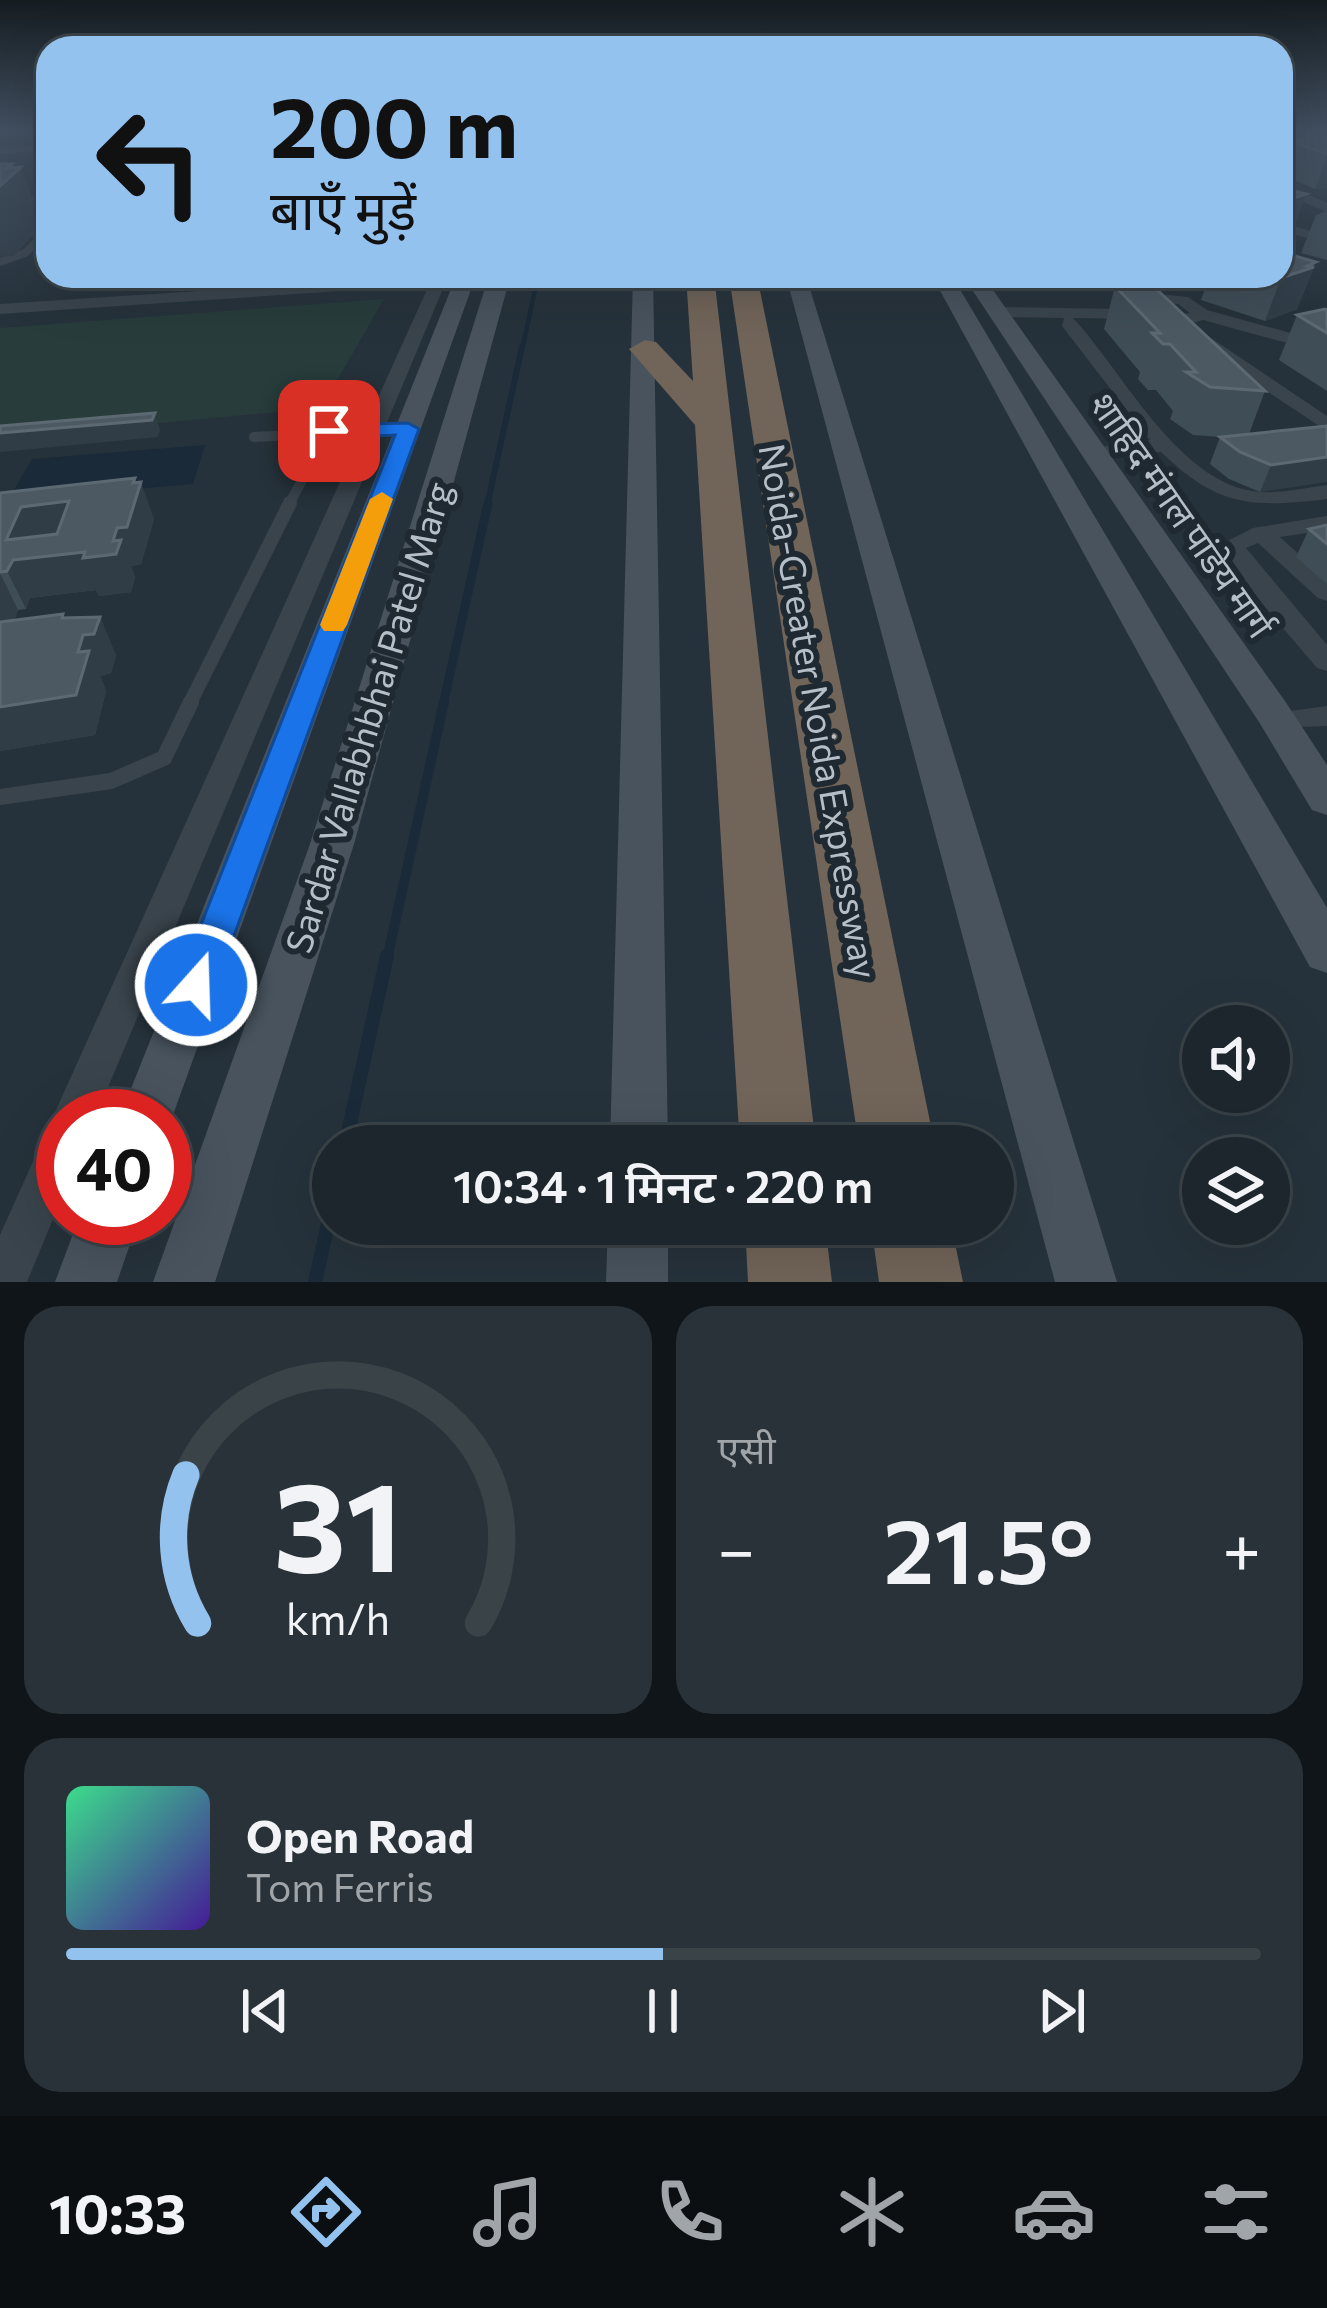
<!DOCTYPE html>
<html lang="hi">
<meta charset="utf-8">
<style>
body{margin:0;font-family:Commissioner,"Noto Sans Devanagari",sans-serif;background:#293238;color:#f1f3f6;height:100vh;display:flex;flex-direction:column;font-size:45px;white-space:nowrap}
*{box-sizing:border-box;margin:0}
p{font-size:39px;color:#a0a5a9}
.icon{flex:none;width:66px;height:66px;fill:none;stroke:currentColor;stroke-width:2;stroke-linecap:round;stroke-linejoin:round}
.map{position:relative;height:1282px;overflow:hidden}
.drawer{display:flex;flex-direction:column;gap:24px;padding:24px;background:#0f1518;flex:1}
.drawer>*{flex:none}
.hud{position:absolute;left:36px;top:36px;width:1257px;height:252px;border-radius:36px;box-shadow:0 12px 48px #0002,0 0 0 3px #3a4348;background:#94c2ee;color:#111;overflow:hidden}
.tools{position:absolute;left:1182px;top:1005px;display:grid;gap:24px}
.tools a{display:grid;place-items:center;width:108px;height:108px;border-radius:50%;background:#1c262c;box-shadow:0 12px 48px #0002,0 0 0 3px #3a4348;font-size:60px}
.speed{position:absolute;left:36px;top:1089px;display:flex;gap:24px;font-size:60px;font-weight:700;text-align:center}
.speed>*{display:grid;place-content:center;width:156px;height:156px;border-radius:50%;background:#1c262c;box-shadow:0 12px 48px #0002,0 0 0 3px #3a4348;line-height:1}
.speed .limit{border:18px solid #d22;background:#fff;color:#111}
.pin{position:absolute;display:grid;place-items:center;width:102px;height:102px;color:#fff;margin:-51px;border-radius:24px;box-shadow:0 6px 18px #0006}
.me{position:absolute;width:132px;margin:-66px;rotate:20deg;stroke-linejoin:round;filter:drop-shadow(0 0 9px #0008)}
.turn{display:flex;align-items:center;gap:42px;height:252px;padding:0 36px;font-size:54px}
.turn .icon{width:156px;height:156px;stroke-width:2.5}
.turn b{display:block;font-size:84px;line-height:102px}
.big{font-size:90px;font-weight:600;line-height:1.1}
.drawer .card{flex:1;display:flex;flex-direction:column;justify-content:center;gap:18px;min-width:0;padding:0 42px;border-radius:36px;background:#293238}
.drawer .dial{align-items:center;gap:0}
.dial svg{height:312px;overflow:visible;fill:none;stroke:#3a4348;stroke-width:7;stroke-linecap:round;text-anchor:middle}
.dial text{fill:#f1f3f6;stroke:none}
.song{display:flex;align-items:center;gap:36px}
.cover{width:144px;height:144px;border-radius:18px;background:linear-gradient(135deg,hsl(150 70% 55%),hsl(260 70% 35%))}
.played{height:12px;border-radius:6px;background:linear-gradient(90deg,#94c2ee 50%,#3a4348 50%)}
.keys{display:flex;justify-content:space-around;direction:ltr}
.heat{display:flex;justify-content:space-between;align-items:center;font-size:66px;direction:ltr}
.drawer .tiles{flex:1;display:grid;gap:24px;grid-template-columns:1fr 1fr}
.card:last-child{grid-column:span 2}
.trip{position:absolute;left:312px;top:1125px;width:702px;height:120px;border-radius:60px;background:#1c262c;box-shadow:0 12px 48px #0002,0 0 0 3px #3a4348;font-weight:600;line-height:120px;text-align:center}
.dock{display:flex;height:192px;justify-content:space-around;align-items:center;background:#0b0f12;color:#a0a5a9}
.dock .icon{width:84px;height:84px}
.dock .on{color:#94c2ee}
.dock b{font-size:54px;color:#f1f3f6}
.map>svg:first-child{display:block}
</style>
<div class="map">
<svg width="1327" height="1282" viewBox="0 0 1327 1282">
<rect width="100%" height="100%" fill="#26323b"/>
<path fill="#283c3c" d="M 384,299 L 321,408 L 0,438 L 0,328 Z"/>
<path fill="#1a2a38" d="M 205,445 L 193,484 L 8,500 L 32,459 Z"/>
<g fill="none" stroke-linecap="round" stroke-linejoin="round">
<path stroke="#1a2a38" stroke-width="4.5" d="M 522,350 L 538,276"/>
<path stroke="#1a2a38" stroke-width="6" d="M 487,506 L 522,347"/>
<path stroke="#1a2a38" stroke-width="9" d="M 443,705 L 488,503"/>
<path stroke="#1a2a38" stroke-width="10" d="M 387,959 L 444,702"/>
<path stroke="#1a2a38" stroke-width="14" d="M 345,1146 L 387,956
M 315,1282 L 333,1202"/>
<path stroke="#3a444c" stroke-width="6" d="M 0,151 L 48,148
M 0,201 L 48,198
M 0,217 L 48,215"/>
<path stroke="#3a444c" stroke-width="8" d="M 0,262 L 25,253 L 48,231"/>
<path stroke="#3a444c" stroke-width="10" d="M 254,437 L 408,429
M 288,506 L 344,404"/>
<path stroke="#3a444c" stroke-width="14" d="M 189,705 L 290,503"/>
<path stroke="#3a444c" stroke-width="16" d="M 0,797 L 111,781 L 164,758 L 191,702"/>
<path fill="#3a444c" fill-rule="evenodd" d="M 1281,183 L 1327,203 L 1327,212 L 1281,192 Z
M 1281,223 L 1327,235 L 1327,243 L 1281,231 Z
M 426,276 L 459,279 L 445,284 L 96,1116 L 63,1116 L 63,1195 L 27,1282 L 0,1282 L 0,1235 L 48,1128 L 57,1124 L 54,1116 L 60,1101 L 429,285 L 0,314 L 0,304 Z
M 1096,276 L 1114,276 L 1138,292 L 1188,297 L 1207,310 L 1327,343 L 1327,354 L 1203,320 L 1174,328 L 1136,319 L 1073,318 C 1121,369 1176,479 1252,491 C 1276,495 1303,488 1327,485 L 1327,499 C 1251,508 1218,507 1161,452 L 1086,457 L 1086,449 L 1150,440 L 1062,326 L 1064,318 L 995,317 L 987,312 L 995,307 L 1122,309 L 1125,297 ZM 1144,301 L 1178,304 L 1190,313 L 1164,317 L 1138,305 Z
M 1199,338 L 1211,338 L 1327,416 L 1327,431 L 1199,346 Z
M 1327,516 L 1327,530 L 1280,537 L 1327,580 L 1327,601 L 1318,598 L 1258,543 L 1246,548 L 1327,645 L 1327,671 L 1317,668 L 1232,568 L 1220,545 L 1253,528 Z
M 1327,706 L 1327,726 L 1268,728 L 1263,721 L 1268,714 Z"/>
<path fill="#48535e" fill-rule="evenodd" d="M 517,276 L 548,276 L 527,283 Z
M 633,276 L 653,276 L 668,1146 L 610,1146 Z
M 786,276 L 806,276 L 1117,1282 L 1055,1282 Z
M 932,276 L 952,276 L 1327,908 L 1327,973 L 1310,967 Z
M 963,276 L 983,276 L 1287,704 L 1327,765 L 1327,815 L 1312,810 L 1259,722 Z
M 463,278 L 473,284 L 165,1137 L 165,1116 L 120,1116 L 453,284 Z
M 497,279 L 508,285 L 354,844 L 215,1282 L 153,1282 L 310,844 L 486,285 Z
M 79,1218 L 139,1218 L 117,1282 L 55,1282 Z
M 608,1224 L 668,1224 L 668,1282 L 606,1282 Z"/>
<path fill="#716458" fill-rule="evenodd" d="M 686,276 L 714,276 L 816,1146 L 740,1146 L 695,425 L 629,349 L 645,340 L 656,342 L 693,381 Z
M 729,276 L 757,276 L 935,1146 L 859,1146 Z
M 745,1224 L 825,1224 L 832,1282 L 748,1282 Z
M 871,1224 L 951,1224 L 963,1282 L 879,1282 Z"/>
</g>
<path fill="#3f4d57" d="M 1281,131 L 1327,131 L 1327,188 L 1315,189 L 1281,175 Z
M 1327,211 L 1327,260 L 1301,253 L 1316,215 Z
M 1316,262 L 1297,309 L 1265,321 L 1201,300 L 1209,277 L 1160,285 L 1143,276 L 1281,276 Z
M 1115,286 L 1265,391 L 1249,434 L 1327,426 L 1260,492 L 1229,479 L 1210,464 L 1220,437 L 1193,435 L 1170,419 L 1173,411 L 1156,390 L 1148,390 L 1138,379 L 1140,372 L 1104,329 Z
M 1327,310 L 1327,391 L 1279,360 L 1297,315 Z
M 137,483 L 154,519 L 141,564 L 131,566 L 135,578 L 131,592 L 99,596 L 96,590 L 30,598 L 26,609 L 18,610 L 14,620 L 63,614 L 65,618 L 100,617 L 116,656 L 111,673 L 100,676 L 106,691 L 95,735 L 0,751 L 0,493 Z
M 1327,525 L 1327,584 L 1296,557 L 1309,529 Z"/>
<path fill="#303d47" d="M 1327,155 L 1327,188 L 1315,189 Z
M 12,164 L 15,173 L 21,167 L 42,226 L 14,256 L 0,257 L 0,186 L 7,168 Z
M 1306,194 L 1293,231 L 1281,235 L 1281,202 Z
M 1316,262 L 1297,309 L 1265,321 L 1281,278 Z
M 1162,276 L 1209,276 L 1160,285 Z
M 155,413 L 160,430 L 158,437 L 0,452 L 0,433 Z
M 1327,457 L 1327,482 L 1260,492 L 1271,465 Z
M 135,478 L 139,489 L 141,482 L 154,519 L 141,564 L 131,566 L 135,578 L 131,592 L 99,596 L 96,590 L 30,598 L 26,609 L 7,571 L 6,540 L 21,507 L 69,501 L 113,541 Z
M 0,573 L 18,610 L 0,654 Z
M 63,614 L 79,648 L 83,635 L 100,617 L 116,656 L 111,673 L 100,676 L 106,691 L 95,735 L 0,751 L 0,707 Z"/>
<path fill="#4c5963" stroke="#5c6973" stroke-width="3" fill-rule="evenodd" d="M 1295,131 L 1327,131 L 1327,139 L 1322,140 L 1327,141 L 1327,154 L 1290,141 L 1317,138 Z
M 0,164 L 12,164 L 7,168 L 21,167 L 0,186 Z
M 1281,188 L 1306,194 L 1281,202 Z
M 1281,252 L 1316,262 L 1307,266 L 1314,267 L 1281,278 L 1274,276 L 1281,276 Z
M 1115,286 L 1153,286 L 1265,391 L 1210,387 L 1186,372 L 1196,372 L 1170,344 L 1163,344 L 1152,333 L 1160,333 Z
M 1325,309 L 1327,310 L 1327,333 L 1297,315 Z
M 155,413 L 152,420 L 0,433 L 0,426 Z
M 1327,426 L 1327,457 L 1271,465 L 1240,452 L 1220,437 Z
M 135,478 L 133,483 L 141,482 L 127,527 L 117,528 L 113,541 L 121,540 L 116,554 L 83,558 L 85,552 L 13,560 L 7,571 L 0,572 L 0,493 ZM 69,501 L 57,534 L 6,540 L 21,507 Z
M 1327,525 L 1327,544 L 1309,529 Z
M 63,614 L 62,618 L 100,617 L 94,634 L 83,635 L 78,652 L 89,651 L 76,695 L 0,707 L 0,622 Z"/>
<linearGradient id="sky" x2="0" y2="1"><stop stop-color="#151c20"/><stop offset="0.42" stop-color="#414f60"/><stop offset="1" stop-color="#414f60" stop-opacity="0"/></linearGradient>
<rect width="1327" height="310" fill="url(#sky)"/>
<path fill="#1a73e8" stroke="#114b97" stroke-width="3" d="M 408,423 L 419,429 L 216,985 L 210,997 L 196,1002 L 183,997 L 177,985 L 395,435 L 329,438 L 319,431 L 329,425 Z"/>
<path fill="#f59e0b" d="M 382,492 L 393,499 L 347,625 L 343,631 L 324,631 L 320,625 L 370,499 Z"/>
<g text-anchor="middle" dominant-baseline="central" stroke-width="12" stroke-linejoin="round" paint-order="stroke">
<g font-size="36" fill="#b6bfc7" stroke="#1f2931">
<text transform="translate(1183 514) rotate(55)">शाहिद मंगल पांडेय मार्ग</text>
<text transform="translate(820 711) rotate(80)">Noida-Greater Noida Expressway</text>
<text transform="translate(367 717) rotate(-73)">Sardar Vallabhbhai Patel Marg</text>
</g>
</g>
</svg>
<div class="tools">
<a><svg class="icon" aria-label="sound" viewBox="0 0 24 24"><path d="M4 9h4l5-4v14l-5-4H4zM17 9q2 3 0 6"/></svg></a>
<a><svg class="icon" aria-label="layers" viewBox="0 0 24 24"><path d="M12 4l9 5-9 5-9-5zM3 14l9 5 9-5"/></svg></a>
</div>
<div class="speed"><div class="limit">40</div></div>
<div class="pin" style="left:329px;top:431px;background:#d93025"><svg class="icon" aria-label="arrive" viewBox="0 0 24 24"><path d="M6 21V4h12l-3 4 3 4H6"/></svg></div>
<svg class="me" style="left:196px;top:985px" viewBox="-20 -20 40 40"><circle r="17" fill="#1a73e8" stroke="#fff" stroke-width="3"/><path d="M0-11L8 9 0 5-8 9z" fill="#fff"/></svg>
<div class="trip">10:34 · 1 मिनट · 220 m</div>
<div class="hud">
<div class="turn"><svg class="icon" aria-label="left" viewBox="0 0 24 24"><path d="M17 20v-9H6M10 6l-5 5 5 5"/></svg><div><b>200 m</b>बाएँ मुड़ें</div></div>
</div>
</div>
<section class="drawer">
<div class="tiles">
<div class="card dial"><svg viewBox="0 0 100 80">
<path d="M14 69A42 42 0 1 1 86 69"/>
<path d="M14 69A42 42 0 0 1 11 31" stroke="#94c2ee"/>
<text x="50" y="56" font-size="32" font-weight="700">31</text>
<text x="50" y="72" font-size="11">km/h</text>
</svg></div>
<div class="card"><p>एसी</p>
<div class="heat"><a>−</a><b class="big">21.5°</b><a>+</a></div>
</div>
<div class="card">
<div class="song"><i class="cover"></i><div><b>Open Road</b><p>Tom Ferris</p></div></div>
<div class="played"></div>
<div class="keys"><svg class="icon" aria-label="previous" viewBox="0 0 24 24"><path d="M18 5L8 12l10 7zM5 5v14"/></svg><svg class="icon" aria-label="pause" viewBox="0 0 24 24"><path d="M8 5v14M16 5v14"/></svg><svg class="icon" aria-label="next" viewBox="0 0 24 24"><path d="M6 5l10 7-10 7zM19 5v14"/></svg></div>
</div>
</div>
</section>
<nav class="dock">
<b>10:33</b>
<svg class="icon on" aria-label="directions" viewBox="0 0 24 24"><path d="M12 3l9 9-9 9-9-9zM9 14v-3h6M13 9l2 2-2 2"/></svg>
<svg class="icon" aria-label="music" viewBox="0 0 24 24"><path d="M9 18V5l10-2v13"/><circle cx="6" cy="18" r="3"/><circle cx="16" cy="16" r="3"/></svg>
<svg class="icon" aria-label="phone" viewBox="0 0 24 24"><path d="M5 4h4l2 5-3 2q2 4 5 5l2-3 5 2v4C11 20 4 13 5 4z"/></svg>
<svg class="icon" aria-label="climate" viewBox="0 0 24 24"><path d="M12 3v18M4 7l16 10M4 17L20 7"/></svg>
<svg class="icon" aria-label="car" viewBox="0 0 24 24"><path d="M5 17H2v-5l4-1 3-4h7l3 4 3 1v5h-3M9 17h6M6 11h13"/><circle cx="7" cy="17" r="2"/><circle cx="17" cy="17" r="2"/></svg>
<svg class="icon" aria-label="filters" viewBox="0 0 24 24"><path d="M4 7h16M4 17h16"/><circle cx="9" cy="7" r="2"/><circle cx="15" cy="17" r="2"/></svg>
</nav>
